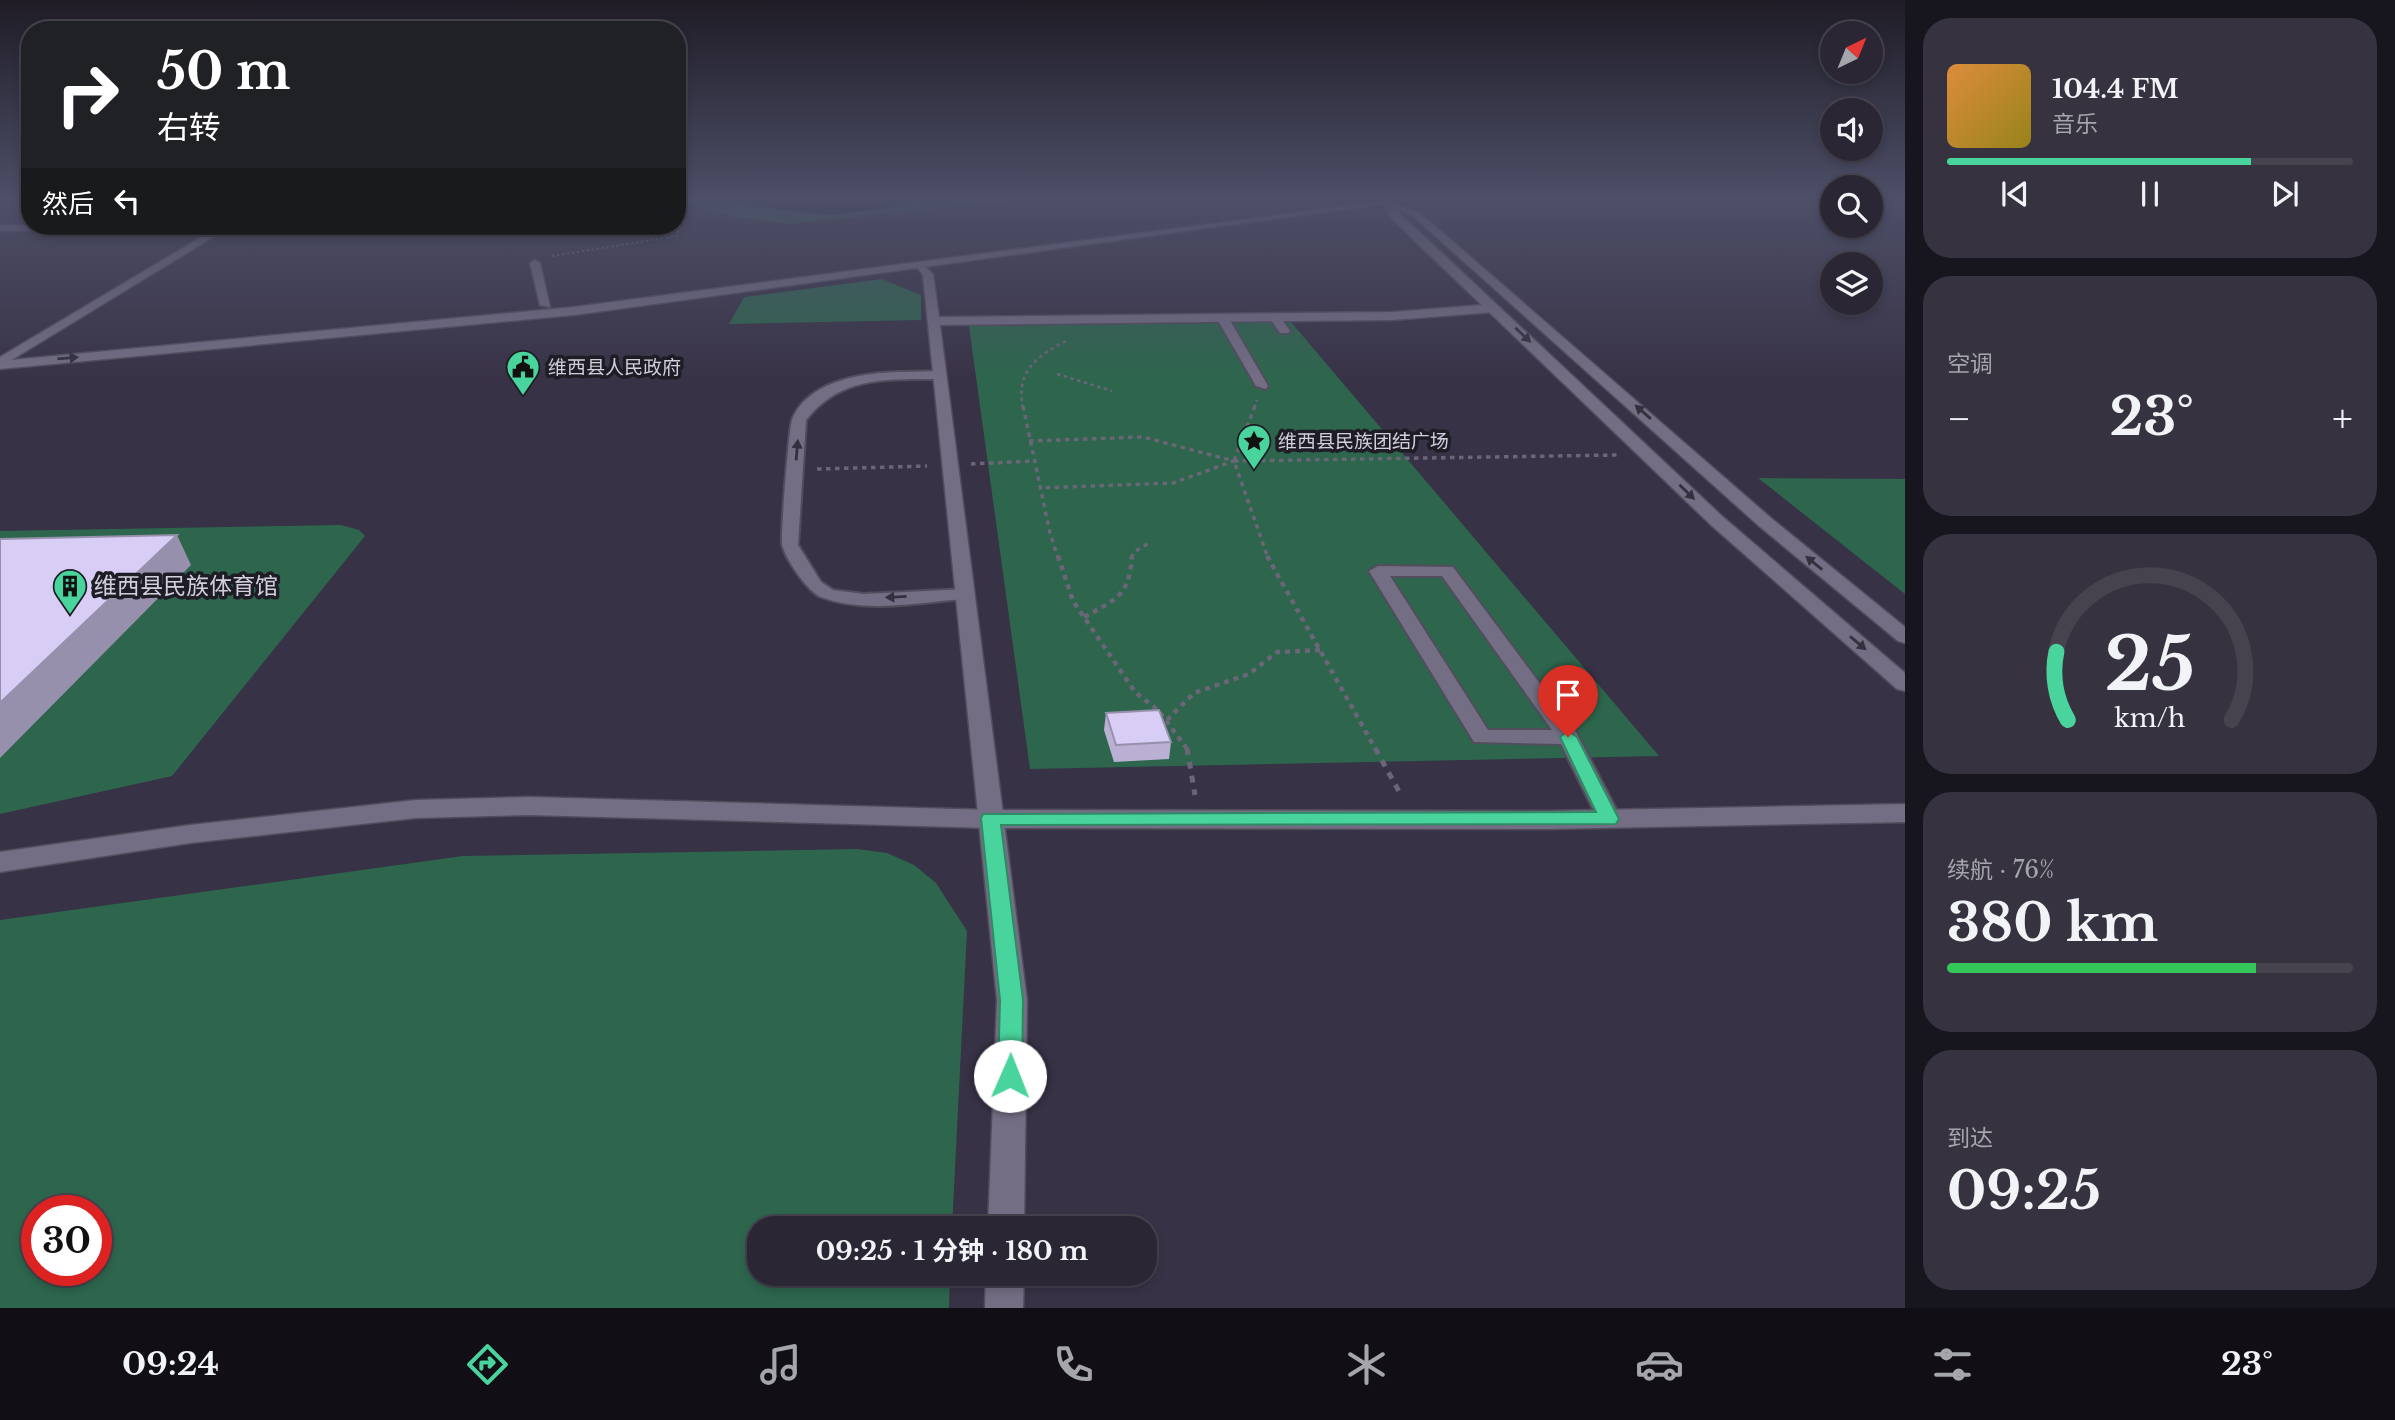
<!DOCTYPE html>
<html lang="zh">
<meta charset="utf-8">
<style>
body{margin:0;font-family:"Libre Baskerville","Noto Sans SC",serif;background:#363240;color:#f1f3f6;height:100vh;display:flex;flex-direction:column;font-size:26px;white-space:nowrap}
*{box-sizing:border-box;margin:0}
p{font-size:23px;color:#a5a5ac}
.icon{flex:none;width:38px;height:38px;fill:none;stroke:currentColor;stroke-width:2;stroke-linecap:round;stroke-linejoin:round}
.map{position:relative;flex:1;overflow:hidden}
.sheet{display:flex;flex-direction:column;gap:18px;padding:18px;background:#17151d;width:490px}
.sheet>*{flex:none}
.guide{position:absolute;left:21px;top:21px;width:665px;height:214px;border-radius:28px;box-shadow:0 4px 10px #0003,0 0 0 2px #46434f;background:#202124;color:#fff;overflow:hidden}
.needle{width:46px;rotate:43deg}
.tools{position:absolute;left:1820px;top:21px;display:grid;gap:14px}
.tools a{display:grid;place-items:center;width:63px;height:63px;border-radius:50%;background:#2a2634;box-shadow:0 4px 10px #0003,0 0 0 2px #46434f;font-size:35px}
.speed{position:absolute;left:21px;top:1195px;display:flex;gap:14px;font-size:35px;font-weight:700;text-align:center}
.speed>*{display:grid;place-content:center;width:91px;height:91px;border-radius:50%;background:#2a2634;box-shadow:0 4px 10px #0003,0 0 0 2px #46434f;line-height:1}
.speed .limit{border:10px solid #d22;background:#fff;color:#111}
.pin{position:absolute;display:grid;place-items:center;width:60px;height:60px;color:#fff;margin:-72px -30px;border-radius:50% 50% 50% 0;rotate:-45deg;box-shadow:0 0 7px #0007}
.pin .icon{rotate:45deg}
.me{position:absolute;width:77px;margin:-38px;rotate:1deg;stroke-linejoin:round;filter:drop-shadow(0 0 5px #0008)}
.turn{display:flex;align-items:center;gap:24px;height:147px;padding:0 21px;font-size:32px}
.turn .icon{width:91px;height:91px;stroke-width:2.5}
.turn b{display:block;font-size:49px;line-height:60px}
.then{display:flex;align-items:center;height:66px;padding:0 21px;background:#0003;gap:14px;font-size:26px}
.big{font-size:52px;font-weight:700;line-height:1.1}
.sheet .tile{flex:1;display:flex;flex-direction:column;justify-content:center;gap:10px;min-width:0;padding:0 24px;border-radius:28px;background:#363240}
.sheet .dial{align-items:center;gap:0}
.dial svg{height:182px;overflow:visible;fill:none;stroke:#46434f;stroke-width:7;stroke-linecap:round;text-anchor:middle}
.dial text{fill:#f1f3f6;stroke:none}
.song{display:flex;align-items:center;gap:21px}
.cover{width:84px;height:84px;border-radius:10px;background:linear-gradient(135deg,hsl(30 70% 55%),hsl(50 70% 35%))}
.played{height:7px;border-radius:4px;background:linear-gradient(90deg,#49d49d 75%,#46434f 75%)}
.keys{display:flex;justify-content:space-around;direction:ltr}
.heat{display:flex;justify-content:space-between;align-items:center;font-size:38px;direction:ltr}
.charge{height:10px;border-radius:5px;background:linear-gradient(90deg,#34c759 76%,#46434f 0)}
.trip{position:absolute;left:747px;top:1216px;width:410px;height:70px;border-radius:28px;background:#2a2634;box-shadow:0 4px 10px #0003,0 0 0 2px #46434f;font-weight:700;line-height:70px;text-align:center}
.menu{display:flex;height:112px;justify-content:space-around;align-items:center;background:#110f15;color:#a5a5ac}
.menu .icon{width:49px;height:49px}
.menu .on{color:#49d49d}
.menu b{font-size:32px;color:#f1f3f6}
main{display:flex;flex:1;min-height:0}
.map>svg:first-child{display:block}
</style>
<main>
<div class="map">
<svg width="1905" height="1308" viewBox="0 0 1905 1308">
<rect width="100%" height="100%" fill="#383246"/>
<path fill="#2d664d" fill-rule="evenodd" d="M 677,198 L 1036,198 L 789,224 L 733,217 L 677,201 Z
M 882,279 L 921,295 L 921,320 L 729,324 L 744,297 Z
M 1291,322 L 1659,756 L 1030,769 L 969,326 Z
M 1758,478 L 1905,479 L 1905,594 Z
M 341,525 L 359,530 L 365,536 L 172,776 L 0,814 L 0,531 Z
M 857,849 L 887,853 L 914,865 L 936,883 L 967,931 L 952,1228 L 760,1228 L 760,1274 L 950,1274 L 949,1308 L 0,1308 L 0,920 L 463,856 ZM 96,1211 L 96,1270 L 37,1270 L 37,1211 Z"/>
<path fill="#0d261b" d="M 721,198 L 919,198 L 896,206 L 833,215 L 731,203 Z"/>
<g fill="none" stroke-linecap="round" stroke-linejoin="round">
<defs>
<path id="service" d="M 1218,315 L 1228,317 L 1268,386 L 1266,389 L 1256,386 L 1216,317 Z
M 1271,315 L 1279,315 L 1290,331 L 1288,333 L 1280,333 L 1269,317 Z
M 899,372 L 939,371 L 945,375 L 939,379 C 888,379 840,376 806,420 L 798,545 L 821,582 L 833,590 L 864,594 L 965,589 L 974,594 L 965,599 C 920,602 865,614 821,597 C 808,592 783,556 782,543 C 781,530 789,429 792,420 C 808,380 864,373 899,372 Z
M 1378,566 L 1453,567 L 1576,732 L 1621,819 L 1617,825 L 1609,827 L 1601,825 L 1561,744 L 1474,742 L 1369,571 ZM 1390,576 L 1442,576 L 1552,730 L 1488,730 Z"/>
<path id="minor" d="M 0,225 L 102,226 L 97,229 L 0,231 Z
M 535,260 L 540,263 L 550,307 L 540,305 L 530,263 Z
M 920,262 L 933,274 L 939,317 L 1393,312 L 1494,304 L 1500,308 L 1494,312 L 1393,320 L 940,325 L 1027,1000 L 1024,1228 L 988,1228 L 997,1000 L 923,275 L 915,265 Z
M 986,1274 L 1024,1274 L 1023,1308 L 985,1308 Z"/>
<path id="tertiary" d="M 1384,200 L 1420,213 L 1771,518 L 1905,627 L 1905,643 L 1898,641 L 1759,526 L 1414,217 L 1394,208 L 1723,517 L 1905,673 L 1905,691 L 1897,689 L 1711,525 L 1389,216 Z
M 220,226 L 231,226 L 0,367 L 0,357 Z
M 530,797 L 990,810 L 1547,811 L 1905,804 L 1905,822 L 1547,829 L 990,828 L 530,815 L 416,818 L 190,843 L 0,872 L 0,852 L 190,825 L 416,800 Z"/>
<path id="secondary" d="M 1407,198 L 1427,198 L 574,315 L 0,369 L 0,361 L 574,307 Z"/>
</defs>
<use href="#service" stroke="#514d5d" stroke-width="4"/>
<use href="#minor" stroke="#514d5d" stroke-width="3"/>
<use href="#tertiary" stroke="#514d5d" stroke-width="3"/>
<use href="#secondary" stroke="#514d5d" stroke-width="3"/>
<path stroke="#6a6577" stroke-width="2" stroke-dasharray="2.5 2.5" stroke-linecap="butt" d="M 717,198 L 726,204 L 797,216 L 831,216 L 985,198
M 680,199 L 714,211 L 753,217
M 939,205 L 945,200 L 957,200
M 552,256 L 677,236 L 684,210 L 677,198"/>
<path stroke="#6a6577" stroke-width="2.5" stroke-dasharray="3.5 3.5" stroke-linecap="butt" d="M 1057,374 L 1112,391
M 1023,408 C 1015,371 1038,355 1068,340
M 1254,408 L 1257,400"/>
<path stroke="#6a6577" stroke-width="3.5" stroke-dasharray="4.5 4.5" stroke-linecap="butt" d="M 1023,406 L 1050,533 L 1058,558
M 1255,406 L 1234,461 L 1268,558
M 1029,441 L 1143,437 L 1234,461 L 1173,483 L 1039,488
M 1234,461 L 1617,455
M 971,464 L 1033,461
M 817,469 L 927,466
M 1131,558 L 1134,552 L 1149,543"/>
<path stroke="#6a6577" stroke-width="4.5" stroke-dasharray="5 5" stroke-linecap="butt" d="M 1058,556 L 1073,601 L 1135,692 L 1159,711 L 1188,750
M 1267,556 L 1376,750
M 1084,617 C 1117,599 1129,596 1132,556
M 1167,720 L 1194,693 L 1249,674 L 1277,652 L 1320,650"/>
<path stroke="#6a6577" stroke-width="5" stroke-dasharray="7 7" stroke-linecap="butt" d="M 1187,748 L 1195,795
M 1375,748 L 1401,795"/>
<use href="#service" fill="#746e84" fill-rule="evenodd"/>
<use href="#minor" fill="#746e84" fill-rule="evenodd"/>
<use href="#tertiary" fill="#746e84" fill-rule="evenodd"/>
<use href="#secondary" fill="#746e84" fill-rule="evenodd"/>
</g>
<path fill="#bab0d3" d="M 1106,713 L 1171,742 L 1169,759 L 1114,762 L 1104,730 Z"/>
<path fill="#9790ac" d="M 177,535 L 191,565 L 0,758 L 0,703 Z"/>
<path fill="#d8cdf5" stroke="#9790ac" stroke-width="2" d="M 177,535 L 0,703 L 0,539 Z
M 1159,710 L 1171,742 L 1116,745 L 1106,713 Z"/>
<defs><path id="oneway-solid" d="M-6-.8H1V-3.2L6.5 0L1 3.2V.8H-6Z" transform="scale(1.75)"/></defs>
<g fill="#34303d">
<use href="#oneway-solid" transform="translate(1523 335) rotate(43)"/>
<use href="#oneway-solid" transform="translate(68 358) rotate(-5)"/>
<use href="#oneway-solid" transform="translate(1643 412) rotate(-139)"/>
<use href="#oneway-solid" transform="translate(797 450) rotate(-85)"/>
<use href="#oneway-solid" transform="translate(1687 492) rotate(44)"/>
<use href="#oneway-solid" transform="translate(1814 563) rotate(-141)"/>
<use href="#oneway-solid" transform="translate(896 597) rotate(177)"/>
<use href="#oneway-solid" transform="translate(1858 643) rotate(40)"/>
</g>
<linearGradient id="sky" x2="0" y2="1"><stop stop-color="#1f1c26"/><stop offset="0.52" stop-color="#4d4f68"/><stop offset="1" stop-color="#4d4f68" stop-opacity="0"/></linearGradient>
<rect width="1905" height="381" fill="url(#sky)"/>
<path fill="#49d49d" stroke="#2f8a66" stroke-width="2" d="M 1568,731 L 1577,737 L 1619,819 L 1616,824 L 1001,825 L 1023,1000 L 1022,1076 L 1019,1084 L 1010,1087 L 1001,1084 L 998,1076 L 1000,1000 L 981,818 L 983,814 L 1596,812 L 1560,737 Z"/>
<defs>
<symbol id="civic-pin" viewBox="-11 -11 22 30"><path d="M0 17L-7.5 6A9.5 9.5 0 1 1 7.5 6Z" fill="#49d49d" stroke="#1e1c25"/><path d="M-.6-6.5H3V-4.5H.6V-3L4-1V1h2V6H-6V1h2V-1L-.6-3ZM-1.2 2.5V6h2.4V2.5Z" fill="#111"/></symbol>
<symbol id="sight-pin" viewBox="-11 -11 22 30"><path d="M0 17L-7.5 6A9.5 9.5 0 1 1 7.5 6Z" fill="#49d49d" stroke="#1e1c25"/><path d="M0-6L1.8-2.2L6-1.7L2.9 1.2L3.7 5.4L0 3.3L-3.7 5.4L-2.9 1.2L-6-1.7L-1.8-2.2Z" fill="#111"/></symbol>
<symbol id="building-pin" viewBox="-11 -11 22 30"><path d="M0 17L-7.5 6A9.5 9.5 0 1 1 7.5 6Z" fill="#49d49d" stroke="#1e1c25"/><path d="M-4-6H4V6H1V3H-1V6H-4ZM-2.5-4.3h1.7v1.8h-1.7ZM.8-4.3h1.7v1.8H.8ZM-2.5-1h1.7V.8h-1.7ZM.8-1h1.7V.8H.8Z" fill="#111"/></symbol>
</defs>
<g fill-rule="evenodd">
<use href="#civic-pin" x="504" y="348" width="38" height="52"/>
<use href="#sight-pin" x="1235" y="422" width="38" height="52"/>
<use href="#building-pin" x="51" y="567" width="38" height="52"/>
</g>
<g text-anchor="middle" dominant-baseline="central" stroke-width="7" stroke-linejoin="round" paint-order="stroke">
<g font-size="19" fill="#d2cfdc" stroke="#1e1c25" text-anchor="start">
<text x="548" y="367">维西县人民政府</text>
<text x="1278" y="441">维西县民族团结广场</text>
</g>
<g font-size="23" fill="#d2cfdc" stroke="#1e1c25" text-anchor="start">
<text x="94" y="586">维西县民族体育馆</text>
</g>
</g>
</svg>
<div class="tools">
<a><svg class="needle" viewBox="-14 -14 28 28"><path d="M0-13l5 13h-10z" fill="#e53935"/><path d="M0 13l5-13h-10z" fill="#a5a5ac"/></svg></a>
<a><svg class="icon" aria-label="sound" viewBox="0 0 24 24"><path d="M4 9h4l5-4v14l-5-4H4zM17 9q2 3 0 6"/></svg></a>
<a><svg class="icon" aria-label="search" viewBox="0 0 24 24"><circle cx="10" cy="10" r="6"/><path d="M15 15l6 6"/></svg></a>
<a><svg class="icon" aria-label="layers" viewBox="0 0 24 24"><path d="M12 4l9 5-9 5-9-5zM3 14l9 5 9-5"/></svg></a>
</div>
<div class="speed"><div class="limit">30</div></div>
<div class="pin" style="left:1568px;top:737px;background:#d93025"><svg class="icon" aria-label="arrive" viewBox="0 0 24 24"><path d="M6 21V4h12l-3 4 3 4H6"/></svg></div>
<svg class="me" style="left:1010px;top:1076px" viewBox="-20 -20 40 40"><circle r="19" fill="#fff"/><path d="M0-13L10 11 0 6-10 11z" fill="#49d49d"/></svg>
<div class="trip">09:25 · 1 分钟 · 180 m</div>
<div class="guide">
<div class="turn"><svg class="icon" aria-label="right" viewBox="0 0 24 24"><path d="M7 20v-9h11M14 6l5 5-5 5"/></svg><div><b>50 m</b>右转</div></div>
<div class="then">然后<svg class="icon" aria-label="left" viewBox="0 0 24 24"><path d="M17 20v-9H6M10 6l-5 5 5 5"/></svg></div>
</div>
</div>
<section class="sheet">
<div class="tile">
<div class="song"><i class="cover"></i><div><b>104.4 FM</b><p>音乐</p></div></div>
<div class="played"></div>
<div class="keys"><svg class="icon" aria-label="previous" viewBox="0 0 24 24"><path d="M18 5L8 12l10 7zM5 5v14"/></svg><svg class="icon" aria-label="pause" viewBox="0 0 24 24"><path d="M8 5v14M16 5v14"/></svg><svg class="icon" aria-label="next" viewBox="0 0 24 24"><path d="M6 5l10 7-10 7zM19 5v14"/></svg></div>
</div>
<div class="tile"><p>空调</p>
<div class="heat"><a>−</a><b class="big">23°</b><a>+</a></div>
</div>
<div class="tile dial"><svg viewBox="0 0 100 80">
<path d="M14 69A42 42 0 1 1 86 69"/>
<path d="M14 69A42 42 0 0 1 9 39" stroke="#49d49d"/>
<text x="50" y="56" font-size="32" font-weight="700">25</text>
<text x="50" y="72" font-size="11">km/h</text>
</svg></div>
<div class="tile"><p>续航 · 76%</p><b class="big">380 km</b><div class="charge"></div></div>
<div class="tile"><p>到达</p><b class="big">09:25</b></div>
</section>
</main>
<nav class="menu">
<b>09:24</b>
<svg class="icon on" aria-label="directions" viewBox="0 0 24 24"><path d="M12 3l9 9-9 9-9-9zM9 14v-3h6M13 9l2 2-2 2"/></svg>
<svg class="icon" aria-label="music" viewBox="0 0 24 24"><path d="M9 18V5l10-2v13"/><circle cx="6" cy="18" r="3"/><circle cx="16" cy="16" r="3"/></svg>
<svg class="icon" aria-label="phone" viewBox="0 0 24 24"><path d="M5 4h4l2 5-3 2q2 4 5 5l2-3 5 2v4C11 20 4 13 5 4z"/></svg>
<svg class="icon" aria-label="climate" viewBox="0 0 24 24"><path d="M12 3v18M4 7l16 10M4 17L20 7"/></svg>
<svg class="icon" aria-label="car" viewBox="0 0 24 24"><path d="M5 17H2v-5l4-1 3-4h7l3 4 3 1v5h-3M9 17h6M6 11h13"/><circle cx="7" cy="17" r="2"/><circle cx="17" cy="17" r="2"/></svg>
<svg class="icon" aria-label="filters" viewBox="0 0 24 24"><path d="M4 7h16M4 17h16"/><circle cx="9" cy="7" r="2"/><circle cx="15" cy="17" r="2"/></svg>
<b>23°</b>
</nav>
